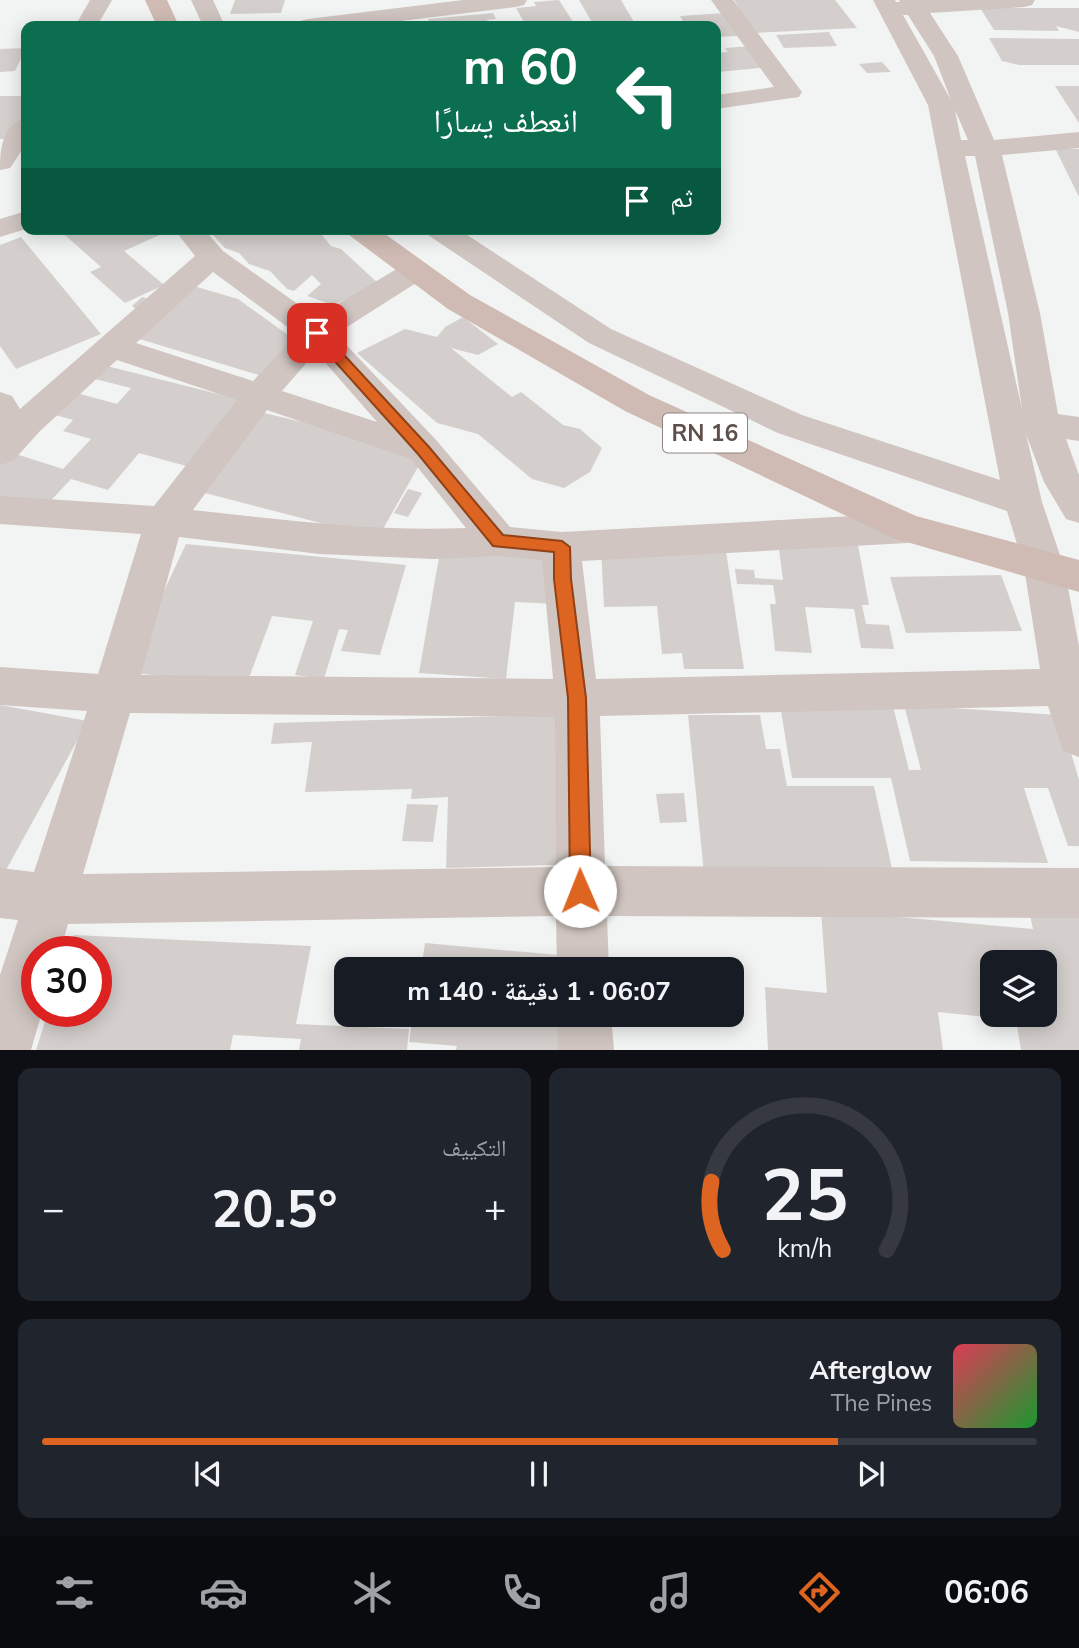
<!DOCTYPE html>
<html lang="ar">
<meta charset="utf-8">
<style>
body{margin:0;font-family:"Nunito Sans","Noto Naskh Arabic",sans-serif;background:#20242c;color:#f1f3f6;direction:rtl;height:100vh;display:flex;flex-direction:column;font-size:26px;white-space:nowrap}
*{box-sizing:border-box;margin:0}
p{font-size:23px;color:#9ea1a6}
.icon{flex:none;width:38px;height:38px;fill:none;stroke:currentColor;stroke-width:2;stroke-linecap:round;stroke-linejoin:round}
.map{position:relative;height:1050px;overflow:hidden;direction:ltr}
.sheet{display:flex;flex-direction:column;gap:18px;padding:18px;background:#0d0f14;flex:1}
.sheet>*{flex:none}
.guide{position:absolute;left:21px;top:21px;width:700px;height:214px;border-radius:14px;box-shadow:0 4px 18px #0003;direction:rtl;background:#0b6e4f;color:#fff;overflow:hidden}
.fabs{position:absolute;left:980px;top:950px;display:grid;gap:14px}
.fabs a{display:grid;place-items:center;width:77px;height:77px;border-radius:14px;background:#171b24;box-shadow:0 4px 18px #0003;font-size:35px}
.speed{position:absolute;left:21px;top:936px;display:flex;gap:14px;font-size:35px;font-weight:700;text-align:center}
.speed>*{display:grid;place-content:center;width:91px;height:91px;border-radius:50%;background:#171b24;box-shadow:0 4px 18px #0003;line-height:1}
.speed .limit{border:10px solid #d22;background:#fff;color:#111}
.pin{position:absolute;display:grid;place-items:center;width:60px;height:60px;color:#fff;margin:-30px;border-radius:14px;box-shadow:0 4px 10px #0006}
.me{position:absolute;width:77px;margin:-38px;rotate:359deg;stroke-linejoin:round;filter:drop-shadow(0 0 5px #0008)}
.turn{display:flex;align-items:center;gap:24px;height:147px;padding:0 28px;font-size:32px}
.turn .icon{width:91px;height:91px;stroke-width:2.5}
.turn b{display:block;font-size:49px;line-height:60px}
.then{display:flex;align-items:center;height:66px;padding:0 28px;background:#0003;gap:14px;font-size:26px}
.big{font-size:52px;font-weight:700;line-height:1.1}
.sheet .widget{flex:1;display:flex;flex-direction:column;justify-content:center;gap:10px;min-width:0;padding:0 24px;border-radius:14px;background:#20242c}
.sheet .dial{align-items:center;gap:0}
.dial svg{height:182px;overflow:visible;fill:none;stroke:#363941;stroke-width:7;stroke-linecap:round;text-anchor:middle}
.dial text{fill:#f1f3f6;stroke:none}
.song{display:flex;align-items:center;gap:21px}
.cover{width:84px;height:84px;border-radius:10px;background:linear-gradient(135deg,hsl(350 70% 55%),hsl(130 70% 35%))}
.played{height:7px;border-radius:4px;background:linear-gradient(90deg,#de6421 80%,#363941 80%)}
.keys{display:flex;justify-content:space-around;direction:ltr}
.heat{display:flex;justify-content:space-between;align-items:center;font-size:38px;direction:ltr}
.sheet .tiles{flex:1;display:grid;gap:18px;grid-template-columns:1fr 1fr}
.widget:last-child{grid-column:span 2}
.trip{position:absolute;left:334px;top:957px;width:410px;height:70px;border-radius:14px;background:#171b24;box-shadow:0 4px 18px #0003;font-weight:700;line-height:70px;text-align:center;direction:rtl}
.tabs{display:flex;height:112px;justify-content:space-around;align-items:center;background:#090b0e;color:#9ea1a6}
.tabs .icon{width:49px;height:49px}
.tabs .current{color:#de6421}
.tabs b{font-size:32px;color:#f1f3f6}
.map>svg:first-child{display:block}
</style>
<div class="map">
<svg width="1079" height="1050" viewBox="0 0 1079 1050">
<rect width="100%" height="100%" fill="#f2f4f3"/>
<path fill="#d4cfcc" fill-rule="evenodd" d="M 235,0 L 285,0 L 281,13 L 230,14 Z
M 559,0 L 575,25 L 526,26 L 516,8 L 536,6 L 534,2 Z
M 579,0 L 621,0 L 634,22 L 594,26 Z
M 734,0 L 835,0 L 857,28 L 754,33 Z
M 980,8 L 1079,8 L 1079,32 L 1056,26 L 1059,31 L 994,30 Z
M 493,13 L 496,19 L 487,20 L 490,26 L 430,26 L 428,19 Z
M 725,13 L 738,36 L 716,37 L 716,26 L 685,26 L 680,16 Z
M 829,32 L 837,46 L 784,48 L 776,35 Z
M 989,38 L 1079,39 L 1079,65 L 1019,65 L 1002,61 Z
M 752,46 L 768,67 L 718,72 L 716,53 L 728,52 L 725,48 Z
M 26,48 L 15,71 L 0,72 L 0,49 Z
M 882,62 L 891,72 L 867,73 L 859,64 Z
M 1055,86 L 1079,86 L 1079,123 Z
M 0,96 L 26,96 L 25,117 L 13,139 L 0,139 Z
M 1055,148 L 1079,149 L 1079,197 Z
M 58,229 L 173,229 L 124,251 L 164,285 L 125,303 L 90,272 L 101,267 Z
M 207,229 L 317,229 L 331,246 L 341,249 L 380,285 L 333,305 L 307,296 L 321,284 L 312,275 L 294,291 L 287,289 L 270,271 L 249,264 L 239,253 L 225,248 Z
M 21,237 L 101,334 L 16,369 L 0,346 L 0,245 Z
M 190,285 L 238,299 L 295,340 L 262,376 L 136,338 L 144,316 L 132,306 L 142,297 L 155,301 Z
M 463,317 L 498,344 L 478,355 L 451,348 L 512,397 L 521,392 L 563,425 L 580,429 L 602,448 L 590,472 L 564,488 L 532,479 L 478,434 L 437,423 L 357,353 L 405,329 L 437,337 L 445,327 Z
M 103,365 L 250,402 L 197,469 L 139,453 L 108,490 L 71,479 L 41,511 L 0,498 L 0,449 L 63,469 L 91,439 L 63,431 L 73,420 L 52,414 L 73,392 L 117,404 L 131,388 L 91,378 Z
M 264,413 L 427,451 L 378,538 L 205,493 Z
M 408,489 L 422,493 L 408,517 L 394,513 Z
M 778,542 L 858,545 L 869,605 L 862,605 L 866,624 L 889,625 L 894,649 L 861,648 L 854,609 L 805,607 L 812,653 L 775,651 L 770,604 L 776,604 L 773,585 L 737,584 L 735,569 L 754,570 L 755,578 L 783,580 Z
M 186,544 L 406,565 L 380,655 L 341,651 L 348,630 L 339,629 L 324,679 L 295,675 L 313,621 L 272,616 L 246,686 L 126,672 Z
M 725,545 L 744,669 L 684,669 L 682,653 L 662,654 L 657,606 L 604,607 L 601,548 Z
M 447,549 L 559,556 L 556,604 L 515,602 L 506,679 L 419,673 L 439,557 Z
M 1001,575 L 1022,631 L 906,633 L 890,577 Z
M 0,705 L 88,721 L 0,881 Z
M 780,705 L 893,706 L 909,770 L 921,770 L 904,705 L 1060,715 L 1079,780 L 1079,846 L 1068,846 L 1048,788 L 1024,788 L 1048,863 L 910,861 L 891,778 L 792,778 Z
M 581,714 L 591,864 L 446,868 L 448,797 L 411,799 L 412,789 L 305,792 L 312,742 L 271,744 L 274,723 Z
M 688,715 L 760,715 L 766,749 L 780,749 L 787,786 L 874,786 L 893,873 L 704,873 Z
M 684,793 L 687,822 L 660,823 L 656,794 Z
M 407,804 L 438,805 L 433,842 L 402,841 Z
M 821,910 L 1033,929 L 1029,911 L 1079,915 L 1079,1050 L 1021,1050 L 1016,1020 L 938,1012 L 943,1050 L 768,1050 L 765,987 L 827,993 ZM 992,962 L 1045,962 L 1045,1015 L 992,1015 Z
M 74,935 L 311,946 L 296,1024 L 409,1029 L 407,1050 L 299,1050 L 301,1039 L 233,1035 L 230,1050 L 36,1050 L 48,1012 L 96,1012 L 96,952 L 68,952 Z
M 425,943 L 558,955 L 557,970 L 421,970 Z
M 413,1015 L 554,1015 L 553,1026 L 591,1029 L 590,1050 L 456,1050 L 457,1046 L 409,1042 Z"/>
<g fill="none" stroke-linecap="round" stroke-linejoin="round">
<path fill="#d0c5c0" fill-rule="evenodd" d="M 90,0 L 112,0 L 97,26 L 75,26 Z
M 191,0 L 213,0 L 225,26 L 203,26 Z
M 463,0 L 527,0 L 524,5 L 516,7 L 360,26 L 297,26 L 300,21 L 308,19 Z
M 711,0 L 733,0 L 802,92 L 799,97 L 716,109 L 716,95 L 774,87 Z
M 873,0 L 895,0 L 896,2 L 900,2 L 899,0 L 1035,0 L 1032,5 L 1024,7 L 930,13 L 958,56 L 994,140 L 1079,132 L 1079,148 L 1002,155 L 1040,313 L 1058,414 L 1079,417 L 1079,441 L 1066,439 L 1079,475 L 1079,523 L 1066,519 L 1044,482 L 1026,434 L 1042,502 L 1064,567 L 1079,646 L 1079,757 L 1063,751 L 1048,706 L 600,716 L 605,866 L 1079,868 L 1079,918 L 607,916 L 609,970 L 557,970 L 556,916 L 68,924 L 60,952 L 37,952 L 37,1012 L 42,1012 L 31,1050 L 0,1050 L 0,975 L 18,920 L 0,918 L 0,868 L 34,872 L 87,711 L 0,705 L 0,667 L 98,674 L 141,534 L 0,524 L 0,496 L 154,506 L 237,400 L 117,360 L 40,431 L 13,461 L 0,465 L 0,392 L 12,396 L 20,409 L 195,256 L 174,229 L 204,229 L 223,251 L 316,317 L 405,264 L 416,261 L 427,264 L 431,270 L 427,276 L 336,334 L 437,441 L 510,527 L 562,532 L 907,513 L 921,518 L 926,528 L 921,538 L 907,543 L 582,561 L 596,679 L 1040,669 L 1024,567 L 1007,511 L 778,433 L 589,343 L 428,235 L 424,229 L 458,229 L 611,329 L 802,415 L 1000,480 L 928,105 ZM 903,15 L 908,15 L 934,56 L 951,100 ZM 955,110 L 968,140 L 961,140 ZM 965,156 L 975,156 L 1008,313 L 1022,409 ZM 213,272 L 297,334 L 253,381 L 136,343 ZM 316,352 L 377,422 L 282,391 ZM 267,410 L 411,459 L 466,528 C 375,532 284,520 193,510 ZM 179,537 L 319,554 L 434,559 L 499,556 L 542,560 L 553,679 L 141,675 ZM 130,713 L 555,717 L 556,867 L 83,874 Z
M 26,118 L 26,144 L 10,168 L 0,170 C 0,149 2,124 26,118 Z
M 26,211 L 26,229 L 0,237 L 0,219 Z
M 557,1015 L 611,1015 L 614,1050 L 558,1050 Z"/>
<path fill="#cfbbb3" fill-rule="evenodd" d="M 145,0 L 167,0 L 179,26 L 157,26 Z
M 345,229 L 378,229 L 470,295 L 649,395 L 916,516 L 1079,560 L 1079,592 L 893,538 L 625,411 L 448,309 L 349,235 Z"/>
</g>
<path fill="#de6421" stroke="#904115" stroke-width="2" d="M 317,329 L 321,330 L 429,447 L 503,535 L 562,541 L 570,547 L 571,579 L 586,698 L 591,891 L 588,898 L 580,901 L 573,898 L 570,891 L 568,698 L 554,579 L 554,552 L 493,546 L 418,454 L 312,336 L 310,333 Z"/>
<g text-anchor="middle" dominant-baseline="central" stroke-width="7" stroke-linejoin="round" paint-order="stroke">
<rect fill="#fff" stroke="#8f8480" stroke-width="2" x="663" y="413.5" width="84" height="39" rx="5"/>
<g font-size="23" font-weight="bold" fill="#5f4f4a">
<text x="705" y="433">RN 16</text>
</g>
</g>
</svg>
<div class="fabs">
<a><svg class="icon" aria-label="layers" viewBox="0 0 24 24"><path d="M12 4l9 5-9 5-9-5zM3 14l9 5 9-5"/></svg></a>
</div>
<div class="speed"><div class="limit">30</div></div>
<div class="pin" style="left:317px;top:333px;background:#d93025"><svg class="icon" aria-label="arrive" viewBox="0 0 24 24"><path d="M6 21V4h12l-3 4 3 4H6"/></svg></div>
<svg class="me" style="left:580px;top:891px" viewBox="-20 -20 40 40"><circle r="19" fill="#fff"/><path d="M0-13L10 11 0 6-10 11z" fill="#de6421"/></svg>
<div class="trip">06:07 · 1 دقيقة · 140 m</div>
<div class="guide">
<div class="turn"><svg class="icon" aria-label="left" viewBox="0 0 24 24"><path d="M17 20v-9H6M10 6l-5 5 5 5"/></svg><div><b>60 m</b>انعطف يسارًا</div></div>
<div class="then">ثم<svg class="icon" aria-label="arrive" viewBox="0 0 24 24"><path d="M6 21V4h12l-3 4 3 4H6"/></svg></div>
</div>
</div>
<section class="sheet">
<div class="tiles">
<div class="widget dial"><svg viewBox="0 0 100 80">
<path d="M14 69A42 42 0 1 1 86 69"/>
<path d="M14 69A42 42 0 0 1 9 39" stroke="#de6421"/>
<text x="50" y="56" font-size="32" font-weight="700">25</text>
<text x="50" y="72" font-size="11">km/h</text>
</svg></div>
<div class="widget"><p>التكييف</p>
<div class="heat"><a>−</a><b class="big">20.5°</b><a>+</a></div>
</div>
<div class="widget">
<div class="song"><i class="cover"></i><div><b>Afterglow</b><p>The Pines</p></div></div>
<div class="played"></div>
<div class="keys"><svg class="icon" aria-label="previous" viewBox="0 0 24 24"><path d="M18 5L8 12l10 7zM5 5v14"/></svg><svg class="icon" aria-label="pause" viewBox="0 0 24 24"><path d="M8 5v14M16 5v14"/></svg><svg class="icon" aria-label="next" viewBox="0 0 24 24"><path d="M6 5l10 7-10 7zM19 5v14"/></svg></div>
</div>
</div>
</section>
<nav class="tabs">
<b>06:06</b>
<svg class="icon current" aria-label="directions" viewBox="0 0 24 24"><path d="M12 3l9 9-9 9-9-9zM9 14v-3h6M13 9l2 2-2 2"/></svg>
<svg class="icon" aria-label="music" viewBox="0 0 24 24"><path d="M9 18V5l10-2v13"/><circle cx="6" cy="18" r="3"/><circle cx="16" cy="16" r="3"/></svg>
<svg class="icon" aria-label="phone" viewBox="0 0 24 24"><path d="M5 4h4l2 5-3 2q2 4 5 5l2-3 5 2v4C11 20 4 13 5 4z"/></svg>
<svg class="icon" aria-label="climate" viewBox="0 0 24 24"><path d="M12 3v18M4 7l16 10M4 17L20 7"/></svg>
<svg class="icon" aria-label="car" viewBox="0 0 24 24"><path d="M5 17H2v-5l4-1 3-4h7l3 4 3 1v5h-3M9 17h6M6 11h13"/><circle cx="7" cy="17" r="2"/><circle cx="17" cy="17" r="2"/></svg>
<svg class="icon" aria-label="filters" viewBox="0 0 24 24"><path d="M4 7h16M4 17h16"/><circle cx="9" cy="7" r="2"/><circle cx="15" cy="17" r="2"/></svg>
</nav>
